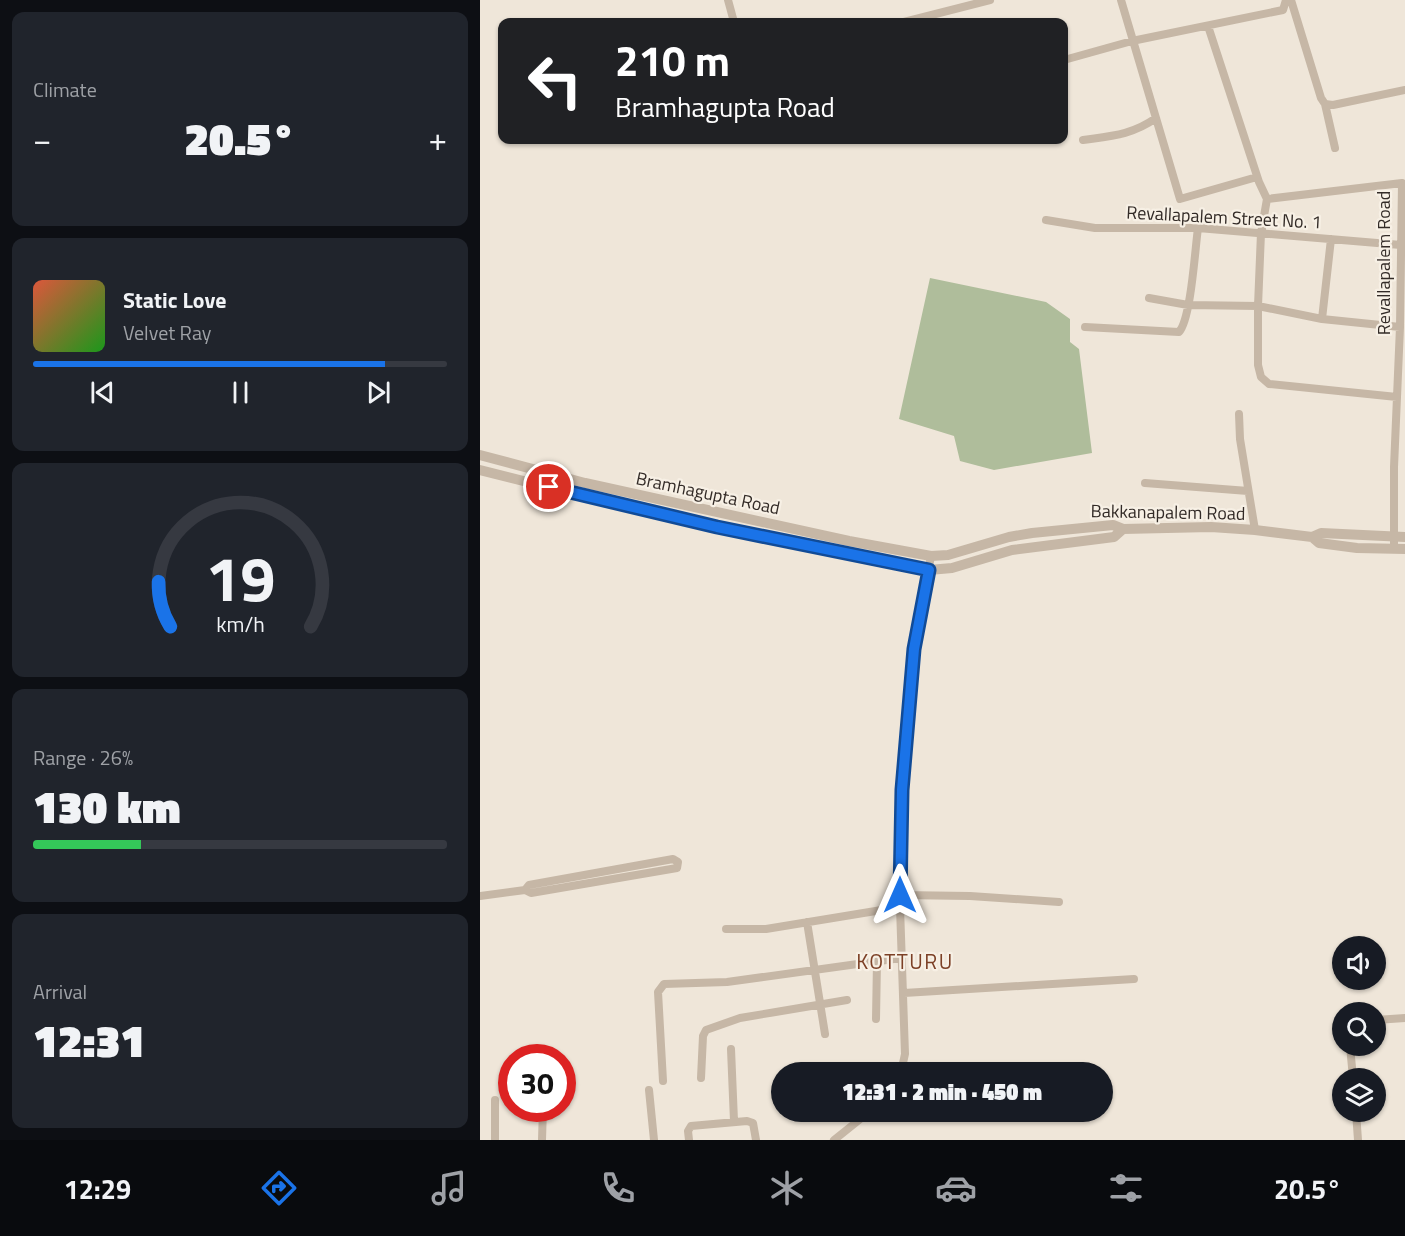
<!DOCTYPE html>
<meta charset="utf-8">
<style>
body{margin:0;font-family:"Titillium Web",sans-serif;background:#20242c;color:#f1f3f6;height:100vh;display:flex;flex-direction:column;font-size:22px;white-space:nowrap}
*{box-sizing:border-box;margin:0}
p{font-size:20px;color:#9ea1a6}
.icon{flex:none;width:33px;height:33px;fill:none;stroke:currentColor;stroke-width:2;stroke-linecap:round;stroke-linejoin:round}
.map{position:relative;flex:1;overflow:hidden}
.details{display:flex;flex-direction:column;gap:12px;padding:12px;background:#0d0f14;width:480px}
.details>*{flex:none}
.guide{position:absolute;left:18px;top:18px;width:570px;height:126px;border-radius:12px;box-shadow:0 2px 4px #0004;background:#202124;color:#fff;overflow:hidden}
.controls{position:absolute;left:852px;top:936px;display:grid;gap:12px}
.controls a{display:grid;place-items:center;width:54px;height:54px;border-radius:50%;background:#171b24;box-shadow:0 2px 4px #0004;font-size:30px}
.speed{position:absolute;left:18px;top:1044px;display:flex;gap:12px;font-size:30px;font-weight:700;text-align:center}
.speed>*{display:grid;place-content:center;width:78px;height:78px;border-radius:50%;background:#171b24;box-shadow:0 2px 4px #0004;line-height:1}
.speed .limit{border:9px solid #d22;background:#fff;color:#111}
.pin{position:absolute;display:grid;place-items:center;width:51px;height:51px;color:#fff;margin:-26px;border:3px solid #fff;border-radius:50%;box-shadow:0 2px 6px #0007}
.me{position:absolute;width:66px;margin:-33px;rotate:0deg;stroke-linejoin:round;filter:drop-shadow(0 0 4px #0008)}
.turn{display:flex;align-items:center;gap:21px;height:126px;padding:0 18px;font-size:27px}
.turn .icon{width:78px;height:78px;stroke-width:2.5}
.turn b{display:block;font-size:42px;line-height:51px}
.big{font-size:45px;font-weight:800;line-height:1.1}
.details .tile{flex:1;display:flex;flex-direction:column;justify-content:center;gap:9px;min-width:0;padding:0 21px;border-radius:12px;background:#20242c}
.details .dial{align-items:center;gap:0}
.dial svg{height:156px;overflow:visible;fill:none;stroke:#363941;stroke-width:7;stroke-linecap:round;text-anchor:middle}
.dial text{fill:#f1f3f6;stroke:none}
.song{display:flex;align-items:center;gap:18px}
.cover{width:72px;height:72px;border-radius:9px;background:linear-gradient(135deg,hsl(10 70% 55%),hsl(120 70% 35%))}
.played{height:6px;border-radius:3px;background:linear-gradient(90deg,#1a73e8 85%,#363941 85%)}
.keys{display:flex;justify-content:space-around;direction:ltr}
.heat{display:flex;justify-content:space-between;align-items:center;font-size:33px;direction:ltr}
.charge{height:9px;border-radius:4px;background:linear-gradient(90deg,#34c759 26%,#363941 0)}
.trip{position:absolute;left:291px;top:1062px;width:342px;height:60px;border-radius:30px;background:#171b24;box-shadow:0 2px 4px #0004;font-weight:800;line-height:60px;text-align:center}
.dock{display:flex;height:96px;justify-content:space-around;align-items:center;background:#090b0e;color:#9ea1a6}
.dock .icon{width:42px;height:42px}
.dock .on{color:#1a73e8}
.dock b{font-size:27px;color:#f1f3f6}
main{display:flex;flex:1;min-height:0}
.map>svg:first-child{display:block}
</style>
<main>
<section class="details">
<div class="tile"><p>Climate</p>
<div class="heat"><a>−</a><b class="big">20.5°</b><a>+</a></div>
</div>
<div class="tile">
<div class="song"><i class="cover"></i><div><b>Static Love</b><p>Velvet Ray</p></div></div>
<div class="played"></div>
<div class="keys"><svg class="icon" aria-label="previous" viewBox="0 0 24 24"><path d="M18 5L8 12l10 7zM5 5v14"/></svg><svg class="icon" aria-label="pause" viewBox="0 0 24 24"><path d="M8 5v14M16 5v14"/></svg><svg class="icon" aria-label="next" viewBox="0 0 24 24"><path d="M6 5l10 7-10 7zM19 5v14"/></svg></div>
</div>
<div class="tile dial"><svg viewBox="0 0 100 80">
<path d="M14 69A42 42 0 1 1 86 69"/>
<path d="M14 69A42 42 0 0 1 8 46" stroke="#1a73e8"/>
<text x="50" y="56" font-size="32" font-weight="700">19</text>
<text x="50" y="72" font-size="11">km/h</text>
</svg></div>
<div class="tile"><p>Range · 26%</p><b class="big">130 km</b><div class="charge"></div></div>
<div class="tile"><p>Arrival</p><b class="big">12:31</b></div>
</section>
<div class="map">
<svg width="925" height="1140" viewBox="0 0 925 1140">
<rect width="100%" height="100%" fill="#efe6d9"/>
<path fill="#afbd9b" d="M 450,278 L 566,302 L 590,319 L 590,342 L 599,349 L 612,453 L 514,470 L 480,461 L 474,436 L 419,419 Z"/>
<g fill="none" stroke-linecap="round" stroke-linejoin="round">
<path stroke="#c6b7a6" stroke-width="8" d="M 248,0 L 254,22
M 641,0 L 700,199 L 777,177
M 811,0 L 841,98 L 845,104 L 853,105 L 925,90
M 424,22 L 510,0
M 728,26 L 779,182 L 787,199 L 922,183 L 920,327 L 914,467 L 914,549
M 584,60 L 652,41 L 803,10 L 806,0
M 845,104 L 855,148
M 603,140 C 631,136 652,135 676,118
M 787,199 L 781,233 L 778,306 L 778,365 L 781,377 L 789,384 L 917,397
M 566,220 L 615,228 L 718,228 L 921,245
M 669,298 L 708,305 L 778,306 L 842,319 L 920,327
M 842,319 L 851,239
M 605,327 L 699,332 C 711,319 715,249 718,228
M 759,414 L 760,439 L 775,530
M 665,483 L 768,491
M 420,895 L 490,896 L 579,902
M 0,896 L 45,890 L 49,885 L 193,859 L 198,862 L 197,868 L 51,893 L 45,890
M 327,922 L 345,1034
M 246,929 L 286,929 L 420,907
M 424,993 L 654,979
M 396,1019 L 397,961
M 896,1020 L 925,1018
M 870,1046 L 873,1078
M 251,1049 L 254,1121
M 421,1072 L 425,1054 L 420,907 L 422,791 L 434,649 L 451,556
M 221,1078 L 223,1036 L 226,1030 L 260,1018 L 367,1000
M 183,1081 L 178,992 L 184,984 L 247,982 L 421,958
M 169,1090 L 174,1140
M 876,1112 L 878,1140
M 15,1140 L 15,1100
M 62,1140 L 63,1108
M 209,1140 L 208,1131 L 211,1126 L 267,1121 L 273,1123 L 276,1140
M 354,1140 L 389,1112"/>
<path stroke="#c6b7a6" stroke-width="10" d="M 0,455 L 105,483 L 369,541 L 451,556 L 468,555 L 529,537 L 552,533 L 633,525 L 643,529 L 731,527 L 775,530 L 832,537 L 839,543 L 877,548 L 925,549
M 0,470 L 139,505 L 449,570 L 472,568 L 532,550 L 634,537 L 643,529
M 832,537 L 841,533 L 925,537"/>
</g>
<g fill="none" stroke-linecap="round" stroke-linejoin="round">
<defs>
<path id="route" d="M 69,487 L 237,527 L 449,570 L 434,649 L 422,790 L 420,895"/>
</defs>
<use href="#route" stroke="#114b97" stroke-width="15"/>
<use href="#route" stroke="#1a73e8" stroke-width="10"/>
</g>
<g text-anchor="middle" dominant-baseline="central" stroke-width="4.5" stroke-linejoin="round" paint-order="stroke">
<g font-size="18" fill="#332b27" stroke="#f7f0e5">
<text transform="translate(744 217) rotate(3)">Revallapalem Street No. 1</text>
<text transform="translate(903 263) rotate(-90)">Revallapalem Road</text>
<text transform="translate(228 493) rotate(12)">Bramhagupta Road</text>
<text transform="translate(688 512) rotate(1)">Bakkanapalem Road</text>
</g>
<g font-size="21" letter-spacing="1.5" fill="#7c4026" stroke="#f7f0e5">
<text x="425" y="961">KOTTURU</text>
</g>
</g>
</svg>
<div class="controls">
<a><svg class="icon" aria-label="sound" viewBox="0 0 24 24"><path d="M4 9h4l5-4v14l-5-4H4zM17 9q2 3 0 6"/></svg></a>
<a><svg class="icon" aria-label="search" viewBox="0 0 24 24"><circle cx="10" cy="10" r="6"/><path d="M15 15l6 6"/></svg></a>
<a><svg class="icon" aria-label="layers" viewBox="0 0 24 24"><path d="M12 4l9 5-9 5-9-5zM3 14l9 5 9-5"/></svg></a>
</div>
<div class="speed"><div class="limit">30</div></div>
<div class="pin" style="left:69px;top:487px;background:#d93025"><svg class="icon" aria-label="arrive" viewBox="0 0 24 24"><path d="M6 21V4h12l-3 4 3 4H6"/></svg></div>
<svg class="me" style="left:420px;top:895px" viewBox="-20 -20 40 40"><path d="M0-17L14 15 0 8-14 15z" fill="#1a73e8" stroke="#fff" stroke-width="4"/></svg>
<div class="trip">12:31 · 2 min · 450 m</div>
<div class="guide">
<div class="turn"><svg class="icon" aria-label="left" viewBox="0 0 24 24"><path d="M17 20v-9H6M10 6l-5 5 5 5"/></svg><div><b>210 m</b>Bramhagupta Road</div></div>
</div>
</div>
</main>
<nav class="dock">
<b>12:29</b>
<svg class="icon on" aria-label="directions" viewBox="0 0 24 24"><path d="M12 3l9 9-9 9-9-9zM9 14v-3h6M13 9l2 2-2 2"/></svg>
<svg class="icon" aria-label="music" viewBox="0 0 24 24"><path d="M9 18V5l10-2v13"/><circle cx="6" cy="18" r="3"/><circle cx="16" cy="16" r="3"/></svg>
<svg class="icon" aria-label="phone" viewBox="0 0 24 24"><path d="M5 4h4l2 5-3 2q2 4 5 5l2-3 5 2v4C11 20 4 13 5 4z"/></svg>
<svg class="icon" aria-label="climate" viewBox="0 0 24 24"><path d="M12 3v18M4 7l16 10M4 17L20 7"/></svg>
<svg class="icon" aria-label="car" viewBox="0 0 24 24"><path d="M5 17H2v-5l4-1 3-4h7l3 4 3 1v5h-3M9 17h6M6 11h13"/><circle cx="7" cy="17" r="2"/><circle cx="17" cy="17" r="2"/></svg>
<svg class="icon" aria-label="filters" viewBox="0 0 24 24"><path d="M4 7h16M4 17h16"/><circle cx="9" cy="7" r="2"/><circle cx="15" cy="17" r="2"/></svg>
<b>20.5°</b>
</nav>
